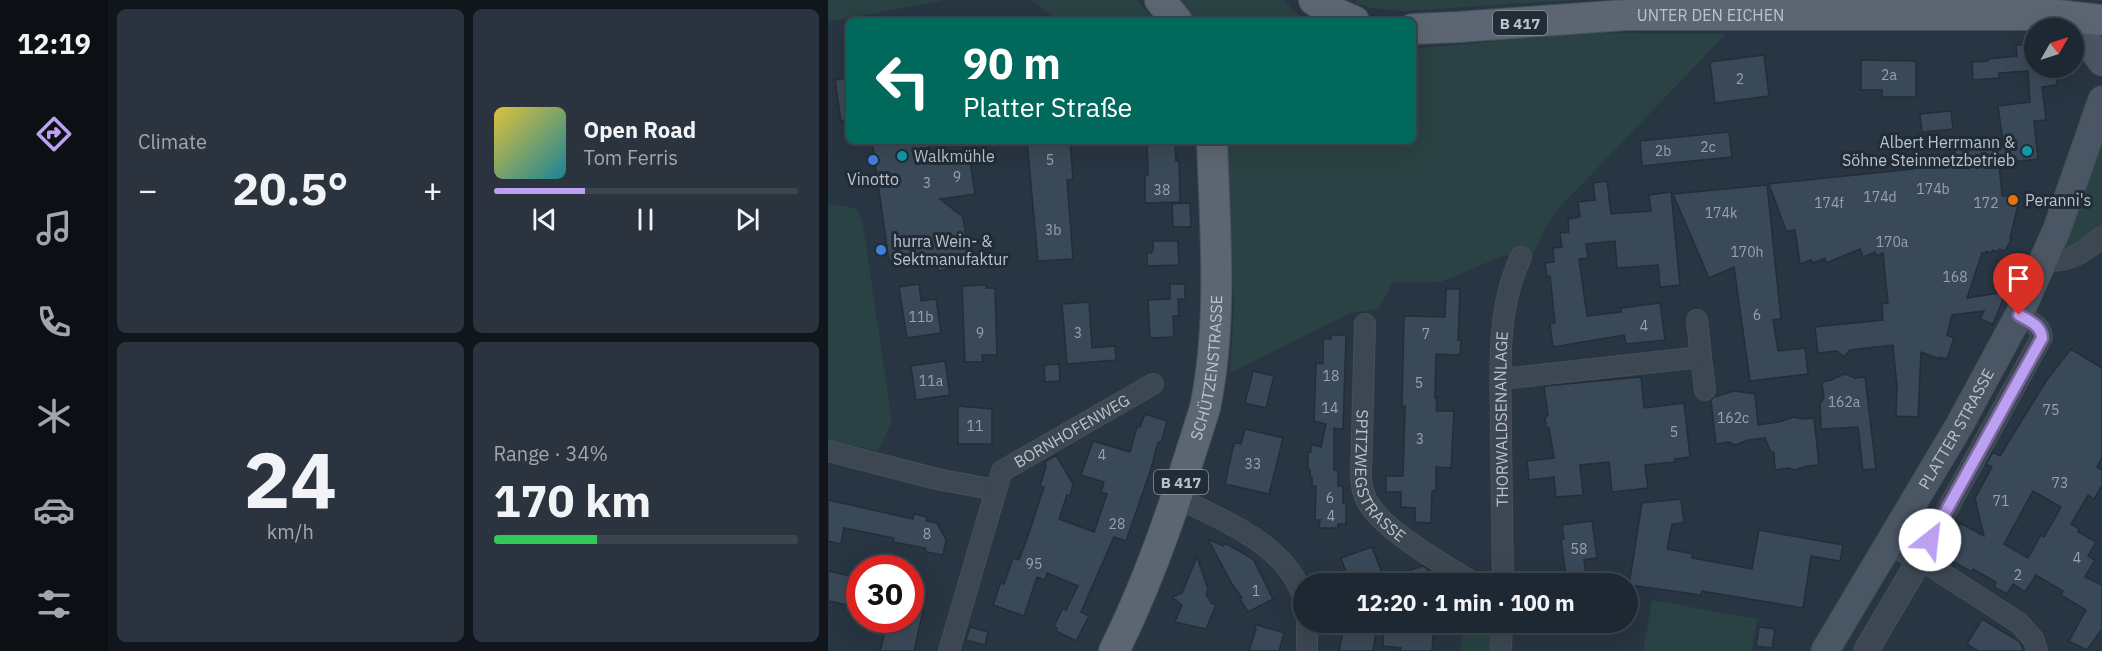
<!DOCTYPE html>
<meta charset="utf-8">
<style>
body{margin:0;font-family:"IBM Plex Sans",sans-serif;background:#2b343e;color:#f1f3f6;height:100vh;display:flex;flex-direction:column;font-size:22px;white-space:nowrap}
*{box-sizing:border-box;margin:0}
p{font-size:20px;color:#a1a6ac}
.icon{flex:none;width:33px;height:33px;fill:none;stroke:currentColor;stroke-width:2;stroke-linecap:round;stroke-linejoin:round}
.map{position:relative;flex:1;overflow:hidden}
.drawer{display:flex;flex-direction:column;gap:9px;padding:9px;background:#10161c;width:720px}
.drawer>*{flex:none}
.banner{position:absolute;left:18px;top:18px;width:570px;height:126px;border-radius:9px;box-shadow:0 6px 24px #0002,0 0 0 2px #3c444d;background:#00695c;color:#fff;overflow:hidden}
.needle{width:39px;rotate:51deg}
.fabs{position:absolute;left:1196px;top:18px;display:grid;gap:12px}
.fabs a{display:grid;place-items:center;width:60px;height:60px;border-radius:50%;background:#1e2832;box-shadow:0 6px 24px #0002,0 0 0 2px #3c444d;font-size:30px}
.speed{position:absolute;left:18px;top:555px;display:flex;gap:12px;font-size:30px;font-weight:700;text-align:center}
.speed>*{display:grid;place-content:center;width:78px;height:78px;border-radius:50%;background:#1e2832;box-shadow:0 6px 24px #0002,0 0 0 2px #3c444d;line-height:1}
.speed .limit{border:9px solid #d22;background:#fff;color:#111}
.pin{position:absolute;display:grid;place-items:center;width:51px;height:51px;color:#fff;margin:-62px -26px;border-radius:50% 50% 50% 0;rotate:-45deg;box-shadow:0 0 6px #0007}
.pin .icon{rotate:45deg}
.me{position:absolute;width:66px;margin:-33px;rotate:29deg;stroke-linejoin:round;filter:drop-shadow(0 0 4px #0008)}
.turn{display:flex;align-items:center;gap:21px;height:126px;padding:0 18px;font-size:27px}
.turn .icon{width:78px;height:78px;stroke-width:2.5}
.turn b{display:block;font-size:42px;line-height:51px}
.big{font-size:45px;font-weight:700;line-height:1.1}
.drawer .card{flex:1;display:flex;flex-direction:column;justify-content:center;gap:9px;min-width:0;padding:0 21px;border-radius:9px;background:#2b343e}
.drawer .dial{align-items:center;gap:0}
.dial b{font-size:78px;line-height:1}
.song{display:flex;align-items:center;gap:18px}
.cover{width:72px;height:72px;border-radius:9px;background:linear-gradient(135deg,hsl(50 70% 55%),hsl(190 70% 35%))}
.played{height:6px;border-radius:3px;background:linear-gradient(90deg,#bca0f2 30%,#3c444d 30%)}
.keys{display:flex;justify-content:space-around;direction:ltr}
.heat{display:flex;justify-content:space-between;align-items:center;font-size:33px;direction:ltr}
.charge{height:9px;border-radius:4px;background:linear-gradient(90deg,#34c759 34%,#3c444d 0)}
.drawer .tiles{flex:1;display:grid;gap:9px;grid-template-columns:repeat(2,1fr)}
.trip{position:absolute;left:465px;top:573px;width:345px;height:60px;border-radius:30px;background:#1e2832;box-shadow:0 6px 24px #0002,0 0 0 2px #3c444d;font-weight:700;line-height:60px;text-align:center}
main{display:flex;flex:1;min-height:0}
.dock{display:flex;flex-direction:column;width:108px;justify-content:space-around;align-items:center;background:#0c1014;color:#a1a6ac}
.dock .icon{width:42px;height:42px}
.dock .current{color:#bca0f2}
.dock b{font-size:27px;color:#f1f3f6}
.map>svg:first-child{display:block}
</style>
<main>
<nav class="dock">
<b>12:19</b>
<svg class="icon current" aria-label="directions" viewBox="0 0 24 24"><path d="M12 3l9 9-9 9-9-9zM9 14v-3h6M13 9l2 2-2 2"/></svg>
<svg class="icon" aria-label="music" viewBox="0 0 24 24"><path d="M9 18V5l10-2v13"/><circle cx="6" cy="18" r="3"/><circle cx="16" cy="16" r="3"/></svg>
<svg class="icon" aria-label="phone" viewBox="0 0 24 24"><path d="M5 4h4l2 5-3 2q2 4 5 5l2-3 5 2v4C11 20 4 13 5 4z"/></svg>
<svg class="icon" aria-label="climate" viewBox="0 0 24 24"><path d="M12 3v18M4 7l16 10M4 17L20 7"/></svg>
<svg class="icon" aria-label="car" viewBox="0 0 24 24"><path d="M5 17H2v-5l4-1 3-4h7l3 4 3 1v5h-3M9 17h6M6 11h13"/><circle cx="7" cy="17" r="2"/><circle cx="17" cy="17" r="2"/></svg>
<svg class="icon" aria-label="filters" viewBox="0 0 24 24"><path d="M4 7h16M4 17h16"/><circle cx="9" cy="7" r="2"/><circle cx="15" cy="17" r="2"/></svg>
</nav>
<section class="drawer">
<div class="tiles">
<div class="card"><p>Climate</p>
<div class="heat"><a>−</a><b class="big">20.5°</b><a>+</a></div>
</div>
<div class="card">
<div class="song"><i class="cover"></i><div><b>Open Road</b><p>Tom Ferris</p></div></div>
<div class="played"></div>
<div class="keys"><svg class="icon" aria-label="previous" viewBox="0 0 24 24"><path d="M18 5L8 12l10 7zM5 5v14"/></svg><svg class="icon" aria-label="pause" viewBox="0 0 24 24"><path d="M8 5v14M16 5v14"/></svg><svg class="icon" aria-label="next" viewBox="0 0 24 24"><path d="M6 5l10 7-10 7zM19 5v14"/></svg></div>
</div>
<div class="card dial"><b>24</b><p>km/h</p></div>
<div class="card"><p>Range · 34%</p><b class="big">170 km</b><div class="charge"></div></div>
</div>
</section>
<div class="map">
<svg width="1274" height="651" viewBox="0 0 1274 651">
<rect width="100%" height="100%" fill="#283542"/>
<path fill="#2a4243" d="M 0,0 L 112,0 L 112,1 L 0,22 Z
M 203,0 L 309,0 L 328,21 L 232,21 Z
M 348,0 L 456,0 L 476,21 L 364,21 Z
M 528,0 L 745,0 L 576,11 L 543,8 L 528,3 Z
M 750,33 L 898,34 L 732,207 L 717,228 L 701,264 L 677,255 L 613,282 L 564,283 L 551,309 L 523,313 L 402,373 L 406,306 L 400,141 L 585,141 L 585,49 Z
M 1274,141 L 1274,229 C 1264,238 1252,248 1238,247 L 1238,239 Z
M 0,203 L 30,209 L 35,224 L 64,422 L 50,451 L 0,440 Z
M 824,600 L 929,619 L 924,649 L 931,651 L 815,651 Z
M 634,623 L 665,623 L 664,651 L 633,651 Z"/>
<path fill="#3a4958" stroke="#232e39" stroke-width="1.5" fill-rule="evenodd" d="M 1206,44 L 1206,68 L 1228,68 L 1229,85 L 1214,87 L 1218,120 L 1206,121 L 1210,159 L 1171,163 L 1174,196 L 1189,195 L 1190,205 L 1182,238 L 1184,238 L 1177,251 L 1171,249 L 1170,252 L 1165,250 L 1163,253 L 1158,251 L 1157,254 L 1154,253 L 1139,298 L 1178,292 L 1165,324 L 1152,319 L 1156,311 L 1124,315 L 1119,335 L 1126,338 L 1119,359 L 1112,357 L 1112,359 L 1093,352 L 1090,417 L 1068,416 L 1069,387 L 1065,345 L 1022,350 L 1016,357 L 1009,351 L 990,353 L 987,327 L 1055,320 L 1054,304 L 1060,303 L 1055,253 L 1049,256 L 1047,252 L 1035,257 L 1032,249 L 998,263 L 997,258 L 985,263 L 983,260 L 972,264 L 967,230 L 958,231 L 941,184 L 1085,169 L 1085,161 L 1127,156 L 1126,146 L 1175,142 L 1170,106 L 1202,102 L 1200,71 L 1171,73 L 1171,78 L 1145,80 L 1144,62 L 1160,61 L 1160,59 L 1189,56 L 1188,45 Z
M 936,55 L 941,96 L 887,103 L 882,62 Z
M 1033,60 L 1088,61 L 1088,97 L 1054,97 L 1054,90 L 1033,90 Z
M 21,78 L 21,120 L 13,121 L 7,80 Z
M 1123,111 L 1125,129 L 1094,132 L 1092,114 Z
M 901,132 L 904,157 L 814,166 L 812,141 Z
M 44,141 L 100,141 L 103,160 L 128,157 L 140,147 L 147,194 L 112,199 L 135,217 L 142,265 L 110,271 L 107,254 L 61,261 Z
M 199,141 L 242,141 L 245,179 L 239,180 L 245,259 L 210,261 Z
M 319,141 L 347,141 L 348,161 L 351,161 L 352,202 L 317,203 L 317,175 L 320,175 Z
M 779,181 L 783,214 L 823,211 L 821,195 L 843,192 L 852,285 L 832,287 L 830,265 L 789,268 L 787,241 L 758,244 L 760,258 L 751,259 L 759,316 L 793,312 L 793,308 L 832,303 L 837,340 L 798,344 L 796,335 L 725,347 L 722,324 L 727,323 L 722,276 L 719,277 L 717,263 L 726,262 L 725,248 L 734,247 L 732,233 L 741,232 L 740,219 L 752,217 L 750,202 L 767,200 L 765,183 Z
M 939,185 L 953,319 L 945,320 L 950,351 L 977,348 L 980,374 L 922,381 L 906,267 L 881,278 L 845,194 Z
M 362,203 L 363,227 L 345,227 L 344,204 Z
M 325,241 L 350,241 L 351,265 L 319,266 L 319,253 L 323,253 L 325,250 Z
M 91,284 L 93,301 L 108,299 L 113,333 L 79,338 L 71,287 Z
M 342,284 L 357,284 L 357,299 L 350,299 L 351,316 L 345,316 L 346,337 L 322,338 L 320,300 L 342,299 Z
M 158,285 L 158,288 L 167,288 L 169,355 L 154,355 L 155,362 L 137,362 L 134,286 Z
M 618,289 L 632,289 L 630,340 L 633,340 L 632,355 L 608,354 L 607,398 L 609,398 L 608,411 L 626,411 L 623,468 L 608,467 L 608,491 L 604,491 L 603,523 L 587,522 L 587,508 L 573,507 L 573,492 L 558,492 L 558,476 L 575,476 L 577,406 L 574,407 L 576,316 L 617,317 Z
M 261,302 L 264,348 L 287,346 L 288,360 L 239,364 L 234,304 Z
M 503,335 L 518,335 L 515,429 L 506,428 L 506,470 L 510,470 L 510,486 L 515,486 L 515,503 L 518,503 L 518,524 L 510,524 L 510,528 L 491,528 L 492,520 L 487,520 L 488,486 L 484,486 L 484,477 L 482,477 L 482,470 L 480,469 L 480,452 L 483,452 L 483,444 L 493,447 L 498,424 L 486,421 L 488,363 L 495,364 L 495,339 L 503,339 Z
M 1243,349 L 1274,368 L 1274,458 L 1269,467 L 1274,470 L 1274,485 L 1266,499 L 1260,495 L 1243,524 L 1251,529 L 1250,532 L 1268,542 L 1260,556 L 1267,560 L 1257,577 L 1274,585 L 1274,629 L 1259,650 L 1241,641 L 1258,610 L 1233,595 L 1235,591 L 1208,575 L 1197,592 L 1185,584 L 1179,594 L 1166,587 L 1168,582 L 1145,569 L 1144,572 L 1115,556 L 1132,523 L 1156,536 L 1147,498 L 1164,467 L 1158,464 L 1165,452 L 1172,456 L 1218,381 ZM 1205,491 L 1233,507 L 1216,537 L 1213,535 L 1200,558 L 1176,544 Z
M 117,361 L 122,395 L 88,400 L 83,366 Z
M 231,364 L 232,381 L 217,382 L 216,365 Z
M 425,371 L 446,376 L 438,408 L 417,403 Z
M 1017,374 L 1027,378 L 1037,377 L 1048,469 L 1035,470 L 1030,427 L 993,429 L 992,404 L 996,398 L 994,382 L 1003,380 Z
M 813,377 L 816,408 L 856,403 L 862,457 L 847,459 L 847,462 L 817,465 L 820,488 L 784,492 L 781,462 L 752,465 L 755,495 L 728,497 L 726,477 L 701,480 L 699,461 L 726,458 L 721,428 L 718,427 L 717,418 L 720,415 L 716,386 Z
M 906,391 L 927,394 L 930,425 L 951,422 L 966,417 L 975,419 L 986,418 L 991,465 L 979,466 L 967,470 L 960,468 L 947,470 L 946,453 L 942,450 L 937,438 L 920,440 L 908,445 L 900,442 L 888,444 L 883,400 L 886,397 Z
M 130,406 L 164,409 L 164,444 L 130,444 Z
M 317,414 L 339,421 L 333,443 L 330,442 L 323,469 L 298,541 L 286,537 L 253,612 L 261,616 L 248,641 L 228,631 L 229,628 L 226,626 L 235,608 L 238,610 L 250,586 L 219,573 L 217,580 L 209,577 L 196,616 L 165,605 L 173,582 L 176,584 L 185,558 L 191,560 L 201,533 L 216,487 L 212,486 L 218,467 L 217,462 L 228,455 L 245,484 L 242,496 L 239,495 L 231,519 L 266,532 L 279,494 L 273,492 L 276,482 L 253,475 L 265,441 L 302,452 L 309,427 L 312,427 Z
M 417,429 L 455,438 L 441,494 L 397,484 L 406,443 L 413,444 Z
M 853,499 L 856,523 L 844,524 L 839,549 L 865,554 L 864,558 L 924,569 L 931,530 L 1015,545 L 1012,561 L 983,556 L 975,608 L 874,591 L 873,595 L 801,585 L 814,503 Z
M 0,500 L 85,519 L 86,514 L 99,517 L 98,521 L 109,523 L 118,540 L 115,555 L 99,552 L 97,548 L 65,542 L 66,538 L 16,528 L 13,544 L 0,541 Z
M 764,521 L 769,558 L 756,560 L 759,584 L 739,584 L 733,539 L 736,539 L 734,525 Z
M 380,539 L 395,546 L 397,543 L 425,559 L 445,599 L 420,612 L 412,599 L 414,598 L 404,584 Z
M 544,547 L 558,584 L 515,584 L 519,574 L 513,558 Z
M 369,557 L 380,589 L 378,594 L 383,603 L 388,605 L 378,629 L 347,622 L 354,605 L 344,597 L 354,593 Z
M 595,566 L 599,568 L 603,584 L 586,584 L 582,570 Z
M 0,571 L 26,577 L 20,605 L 0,601 Z
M 82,589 L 99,594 L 86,651 L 52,651 L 60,620 L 82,620 Z
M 1154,619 L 1192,642 L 1196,651 L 1150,651 L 1139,644 Z
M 581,622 L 609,622 L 608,636 L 605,636 L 604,651 L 572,651 L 573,648 L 555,646 L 556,628 L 581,631 Z
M 426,624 L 456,633 L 451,651 L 421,651 L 428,629 Z
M 142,627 L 160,632 L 157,645 L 138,640 Z
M 516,627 L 548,633 L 545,651 L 511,651 Z
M 931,627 L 947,629 L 944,648 L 928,646 Z"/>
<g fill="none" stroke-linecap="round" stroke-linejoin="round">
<defs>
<g id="minor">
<path d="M 1216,261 C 1242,262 1255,253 1274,237"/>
<path d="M 1191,315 C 1201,321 1213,325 1214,337 L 1092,559 L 1191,623 L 1205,639 L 1209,651"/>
<path id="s1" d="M 537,324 L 533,474 C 533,483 535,493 539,501 C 553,529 620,568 648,584"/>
<path d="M 873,357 L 877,390"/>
<path d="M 673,379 L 873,357 L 869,320"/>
<path id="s2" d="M 0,451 L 109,479 L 168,490 L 174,471 L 325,384"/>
<path d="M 349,497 C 397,523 457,542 476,599"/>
<path id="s3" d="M 675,584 C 674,533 674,483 673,432 C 673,374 667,311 693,257"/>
<path d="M 121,651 L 168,490"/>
<path d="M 479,651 L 479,622"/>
<path d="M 673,651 L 674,622"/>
</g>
<path id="tertiary" d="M 1038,651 L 1092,559 L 1062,542"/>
<g id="secondary">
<path d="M 1229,15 L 1255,36 L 1274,62"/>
<path id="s4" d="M 997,651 L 1131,426 L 1191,315 L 1229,229 L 1274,100"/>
</g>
<g id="primary">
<path d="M 332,0 L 349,21"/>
<path d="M 486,0 L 505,12 L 526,21"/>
<path id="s5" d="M 585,29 L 630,27 L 798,15 L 1229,15 L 1274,20"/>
<path id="s6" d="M 286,651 C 325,573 351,491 377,408 C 395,321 387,230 384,141"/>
</g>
</defs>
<use href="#minor" stroke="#46505b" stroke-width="22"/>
<use href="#tertiary" stroke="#46505b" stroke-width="26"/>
<use href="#secondary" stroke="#46505b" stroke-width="29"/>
<use href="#primary" stroke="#46505b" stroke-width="32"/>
<use href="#minor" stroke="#3c4752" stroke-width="20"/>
<use href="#tertiary" stroke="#3c4752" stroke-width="24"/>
<use href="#secondary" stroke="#4b5665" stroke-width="27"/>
<use href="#primary" stroke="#5b6672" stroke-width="30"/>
</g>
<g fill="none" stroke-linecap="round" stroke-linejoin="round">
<defs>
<path id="route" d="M 1102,540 L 1214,338 C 1213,325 1201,321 1191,315"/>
</defs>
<use href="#route" stroke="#7a689d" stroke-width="15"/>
<use href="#route" stroke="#bca0f2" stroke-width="10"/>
</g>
<g fill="#0f9aa8" stroke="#212c37" stroke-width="2">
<circle cx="1199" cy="151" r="6"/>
<circle cx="74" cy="156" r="6"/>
</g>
<g fill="#3f7fe0" stroke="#212c37" stroke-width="2">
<circle cx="45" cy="160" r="6"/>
<circle cx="53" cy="250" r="6"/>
</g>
<circle fill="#e8710a" stroke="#212c37" stroke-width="2" cx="1185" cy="200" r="6"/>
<g text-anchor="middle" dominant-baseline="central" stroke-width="6" stroke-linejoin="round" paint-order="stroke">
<g font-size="14" fill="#98a2ad">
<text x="1061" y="75">2a</text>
<text x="912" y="79">2</text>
<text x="880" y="147">2c</text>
<text x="835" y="151">2b</text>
<text x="222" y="160">5</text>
<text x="129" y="177">9</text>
<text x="99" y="183">3</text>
<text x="1105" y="189">174b</text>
<text x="334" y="190">38</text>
<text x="1052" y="197">174d</text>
<text x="1001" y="203">174f</text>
<text x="1158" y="203">172</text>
<text x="893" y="213">174k</text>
<text x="225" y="230">3b</text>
<text x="1064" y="242">170a</text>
<text x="919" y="252">170h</text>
<text x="1127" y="277">168</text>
<text x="929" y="315">6</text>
<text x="93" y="317">11b</text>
<text x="816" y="326">4</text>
<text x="152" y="333">9</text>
<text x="250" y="333">3</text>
<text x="598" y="334">7</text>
<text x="503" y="376">18</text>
<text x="103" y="381">11a</text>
<text x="591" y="383">5</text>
<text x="1016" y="402">162a</text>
<text x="502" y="408">14</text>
<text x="1223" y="410">75</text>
<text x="905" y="418">162c</text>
<text x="147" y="426">11</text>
<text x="846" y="432">5</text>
<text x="592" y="439">3</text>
<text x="274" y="455">4</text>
<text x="425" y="464">33</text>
<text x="1232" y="483">73</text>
<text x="502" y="498">6</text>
<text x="1173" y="501">71</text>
<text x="503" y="516">4</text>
<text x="289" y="524">28</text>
<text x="99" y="534">8</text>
<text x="751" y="549">58</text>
<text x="1249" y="558">4</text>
<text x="206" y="564">95</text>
<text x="1190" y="575">2</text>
<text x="428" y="591">1</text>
</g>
<g fill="#212c37" stroke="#8c959f" stroke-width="1.5">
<rect x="665" y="11" width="54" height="24" rx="4.5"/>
<rect x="326" y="470" width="54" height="24" rx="4.5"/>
</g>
<g font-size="15" font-weight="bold" fill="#bac2cc">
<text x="692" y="23">B 417</text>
<text x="353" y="482">B 417</text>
</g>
<g font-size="16" fill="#bac2cc" stroke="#212c37">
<text stroke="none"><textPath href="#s5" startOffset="298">UNTER DEN EICHEN</textPath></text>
<text stroke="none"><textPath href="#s6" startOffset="300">SCHÜTZENSTRASSE</textPath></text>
<text stroke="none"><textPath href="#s3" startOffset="165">THORWALDSENANLAGE</textPath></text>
<text stroke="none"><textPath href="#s4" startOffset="258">PLATTER STRASSE</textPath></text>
<text stroke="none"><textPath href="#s2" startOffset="273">BORNHOFENWEG</textPath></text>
<text stroke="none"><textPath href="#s1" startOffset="158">SPITZWEGSTRASSE</textPath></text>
</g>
<g font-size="16" fill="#bac2cc" stroke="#212c37" text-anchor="start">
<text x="1187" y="142" text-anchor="end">Albert Herrmann &amp;<tspan x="1187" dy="18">Söhne Steinmetzbetrieb</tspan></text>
<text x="86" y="156">Walkmühle</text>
<text x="45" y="179" text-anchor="middle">Vinotto</text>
<text x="1197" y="200">Peranni's</text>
<text x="65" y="241">hurra Wein- &amp;<tspan x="65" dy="18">Sektmanufaktur</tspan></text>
</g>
</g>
</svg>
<div class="fabs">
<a><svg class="needle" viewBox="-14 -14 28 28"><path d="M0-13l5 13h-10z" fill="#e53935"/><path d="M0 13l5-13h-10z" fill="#a1a6ac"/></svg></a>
</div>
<div class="speed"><div class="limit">30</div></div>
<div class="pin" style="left:1191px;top:315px;background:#d93025"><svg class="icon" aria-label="arrive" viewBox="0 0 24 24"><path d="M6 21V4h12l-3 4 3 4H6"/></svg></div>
<svg class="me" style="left:1102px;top:540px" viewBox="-20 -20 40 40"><circle r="19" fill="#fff"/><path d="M0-13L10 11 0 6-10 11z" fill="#bca0f2"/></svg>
<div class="trip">12:20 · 1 min · 100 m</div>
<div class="banner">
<div class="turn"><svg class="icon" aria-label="left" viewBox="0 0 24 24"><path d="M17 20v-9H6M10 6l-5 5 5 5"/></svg><div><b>90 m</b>Platter Straße</div></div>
</div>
</div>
</main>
